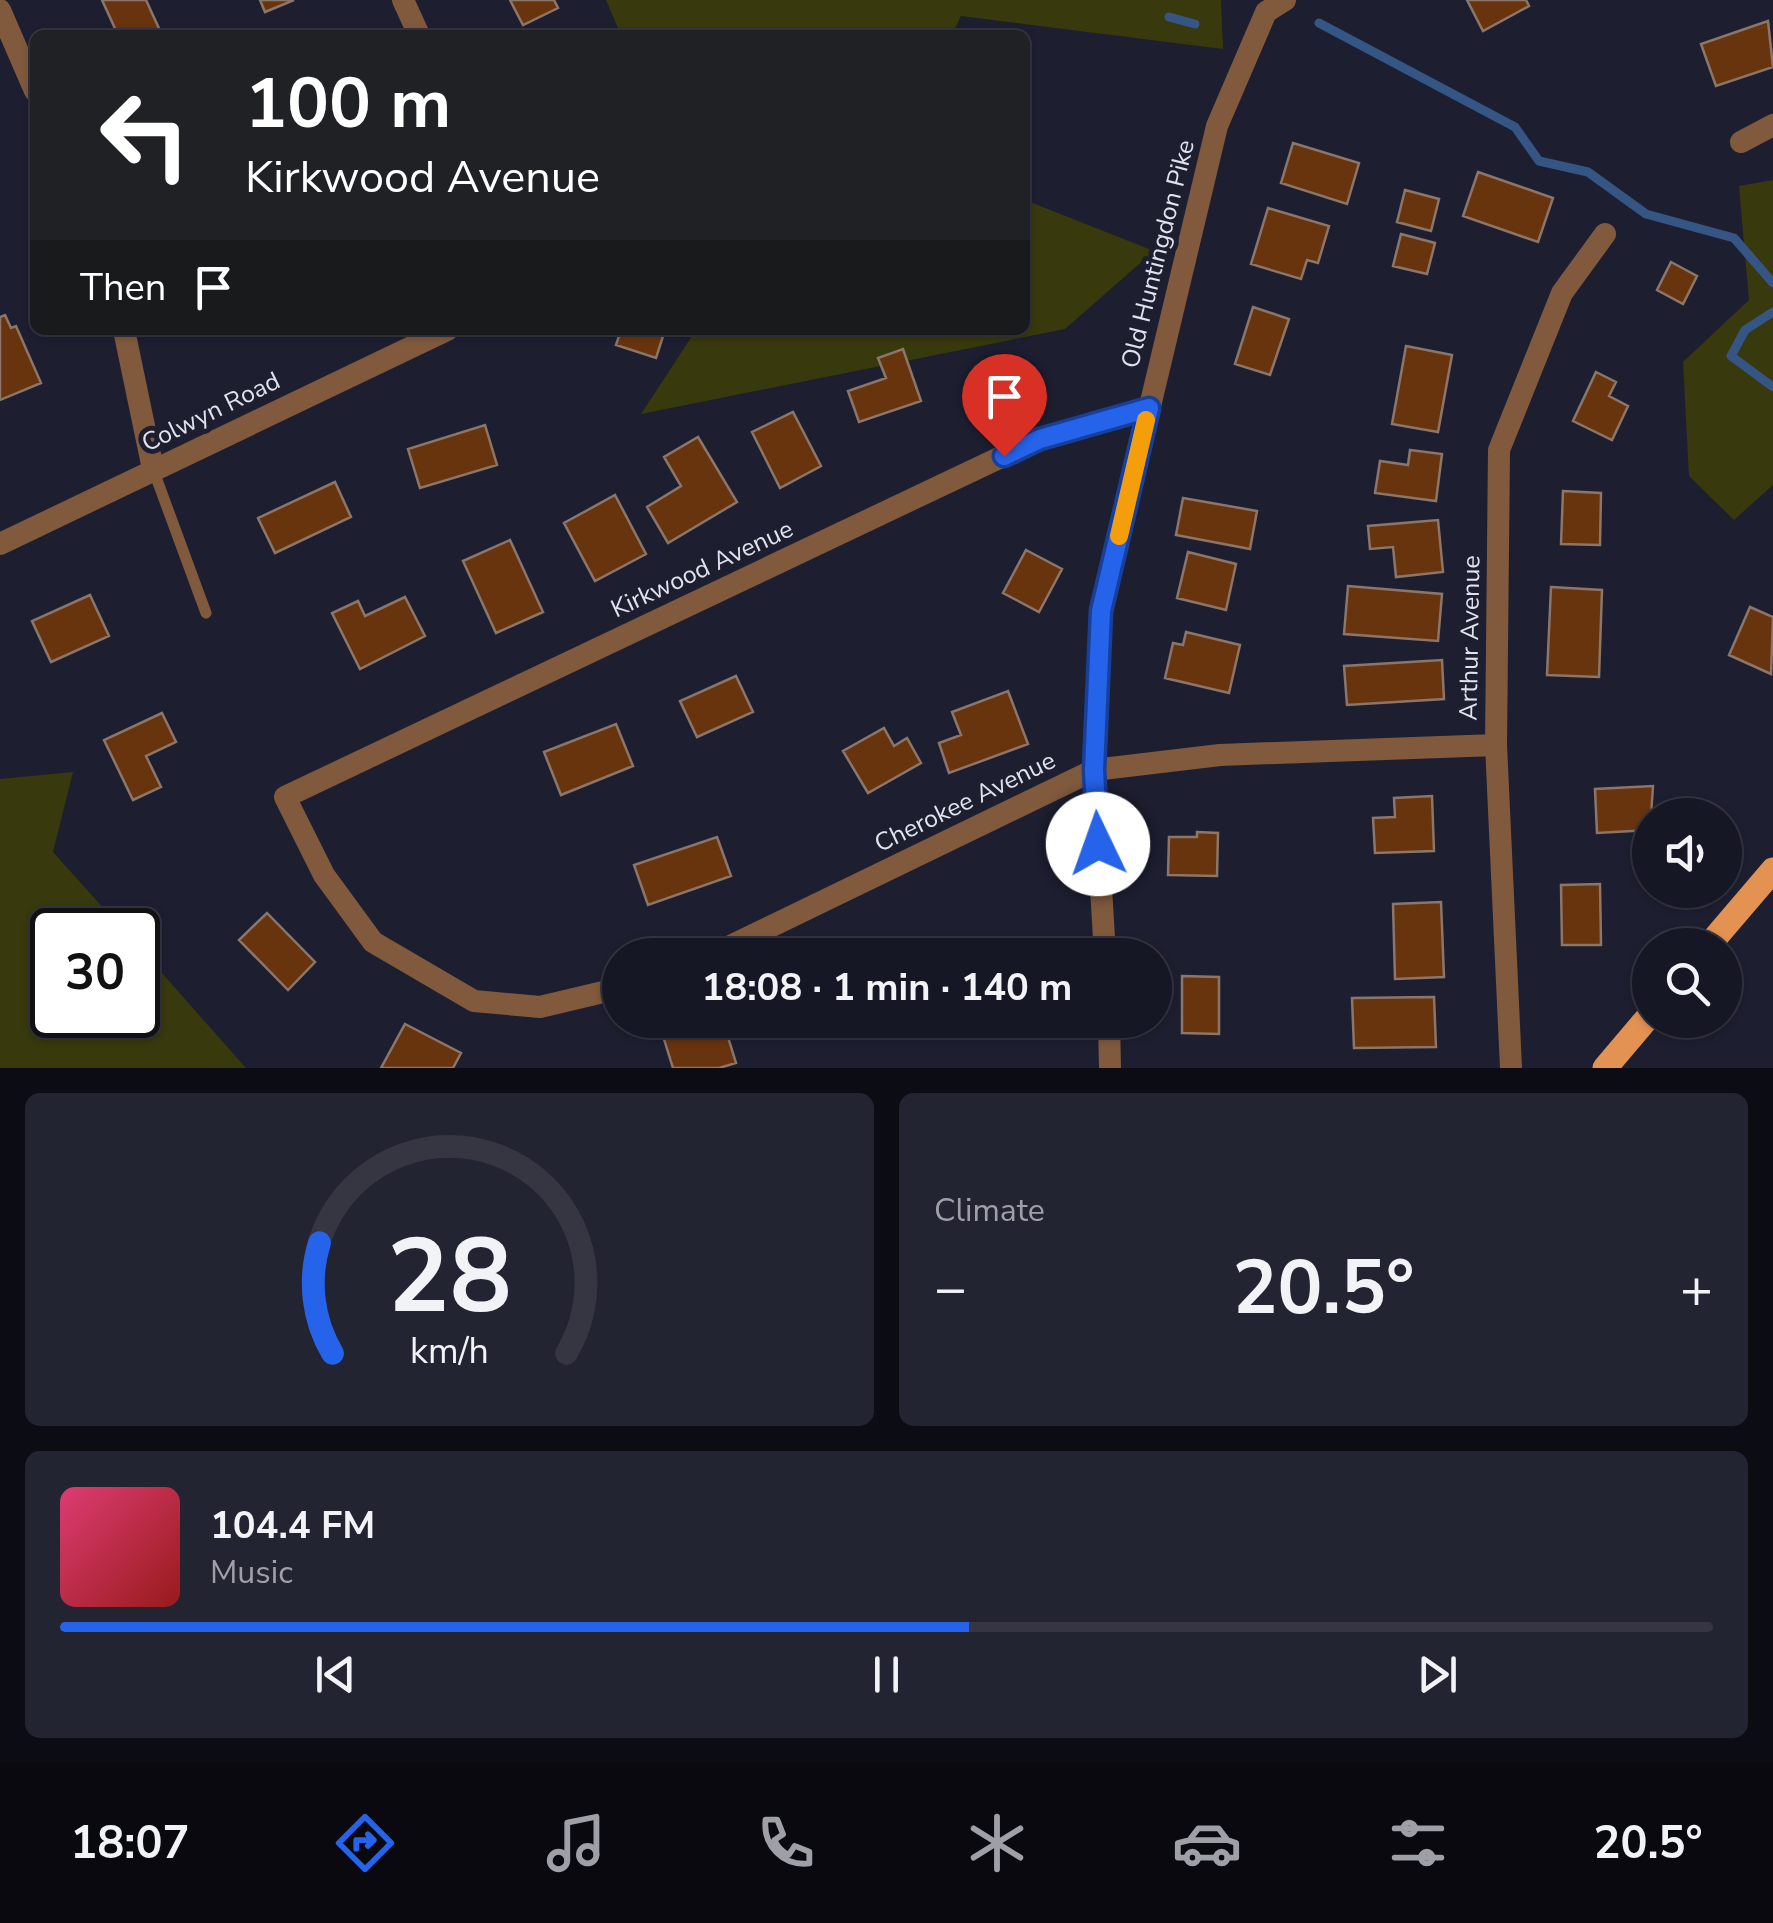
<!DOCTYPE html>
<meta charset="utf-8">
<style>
body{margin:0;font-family:"Nunito Sans",sans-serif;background:#232432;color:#f1f3f6;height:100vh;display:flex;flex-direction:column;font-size:38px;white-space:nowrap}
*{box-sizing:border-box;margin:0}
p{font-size:32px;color:#9e9fa7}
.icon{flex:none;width:55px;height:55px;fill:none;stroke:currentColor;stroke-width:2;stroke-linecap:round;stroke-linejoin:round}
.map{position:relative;height:1068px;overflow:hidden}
.panel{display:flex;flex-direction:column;gap:25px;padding:25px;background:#0c0d14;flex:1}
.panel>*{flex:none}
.hud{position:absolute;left:30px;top:30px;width:1000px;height:305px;border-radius:15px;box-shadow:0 2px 8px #0004,0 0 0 2px #353642;background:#202124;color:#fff;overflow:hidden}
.controls{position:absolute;left:1632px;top:798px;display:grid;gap:20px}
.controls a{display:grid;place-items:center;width:110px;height:110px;border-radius:50%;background:#161725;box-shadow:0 2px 8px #0004,0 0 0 2px #353642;font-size:50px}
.speed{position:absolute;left:30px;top:908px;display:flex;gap:20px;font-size:50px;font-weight:700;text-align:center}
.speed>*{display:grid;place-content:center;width:130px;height:130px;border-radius:50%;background:#161725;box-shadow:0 2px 8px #0004,0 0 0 2px #353642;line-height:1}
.speed .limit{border:5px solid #111;border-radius:15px;background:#fff;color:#111}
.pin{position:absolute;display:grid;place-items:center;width:85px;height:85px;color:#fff;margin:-102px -42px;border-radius:50% 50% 50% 0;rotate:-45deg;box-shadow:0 0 10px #0007}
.pin .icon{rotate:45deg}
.me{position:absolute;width:110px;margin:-55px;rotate:357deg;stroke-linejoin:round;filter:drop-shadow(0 0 8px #0008)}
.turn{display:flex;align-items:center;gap:35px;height:210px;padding:0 50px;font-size:45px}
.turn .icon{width:130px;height:130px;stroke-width:2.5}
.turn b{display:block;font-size:70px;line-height:85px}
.then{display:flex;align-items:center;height:95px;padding:0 50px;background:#0003;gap:20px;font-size:38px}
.big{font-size:75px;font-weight:700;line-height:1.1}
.panel .widget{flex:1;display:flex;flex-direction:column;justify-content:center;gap:15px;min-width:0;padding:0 35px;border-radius:15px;background:#232432}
.panel .dial{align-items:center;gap:0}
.dial svg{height:260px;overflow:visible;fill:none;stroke:#353642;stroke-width:7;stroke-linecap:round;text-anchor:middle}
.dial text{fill:#f1f3f6;stroke:none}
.song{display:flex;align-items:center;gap:30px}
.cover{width:120px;height:120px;border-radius:15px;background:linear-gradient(135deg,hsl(340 70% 55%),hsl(0 70% 35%))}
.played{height:10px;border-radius:5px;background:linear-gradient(90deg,#2563eb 55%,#353642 55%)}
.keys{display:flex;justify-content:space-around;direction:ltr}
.heat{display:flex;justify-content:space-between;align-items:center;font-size:55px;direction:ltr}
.panel .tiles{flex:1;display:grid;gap:25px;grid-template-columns:1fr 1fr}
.widget:last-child{grid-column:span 2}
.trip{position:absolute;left:602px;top:938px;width:570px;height:100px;border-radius:50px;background:#161725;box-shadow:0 2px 8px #0004,0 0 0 2px #353642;font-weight:700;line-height:100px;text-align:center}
.tabs{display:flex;height:160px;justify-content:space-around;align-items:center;background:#09090f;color:#9e9fa7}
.tabs .icon{width:70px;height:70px}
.tabs .on{color:#2563eb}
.tabs b{font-size:45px;color:#f1f3f6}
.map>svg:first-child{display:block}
</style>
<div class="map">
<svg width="1773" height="1068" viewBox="0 0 1773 1068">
<rect width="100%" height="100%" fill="#1d1f31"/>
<path fill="#38390c" d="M 606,0 L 1221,0 L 1223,49 L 961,16 L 952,35 L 621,35 Z
M 1773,180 L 1773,485 L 1734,520 L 1689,476 L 1683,362 L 1749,300 L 1739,186 Z
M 1025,200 L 1154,251 L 1065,329 L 641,414 L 696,330 L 1025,330 Z
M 73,772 L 53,852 L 123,930 L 52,930 L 52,1015 L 138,1015 L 138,946 L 246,1068 L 0,1068 L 0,779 Z"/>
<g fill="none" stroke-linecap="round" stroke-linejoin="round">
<path stroke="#355585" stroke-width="9" d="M 1169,17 L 1195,24
M 1319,23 L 1515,127 L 1539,161 L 1588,172 L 1646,214 L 1734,238 L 1773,283
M 1773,312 L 1745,330 L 1731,356 L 1773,387"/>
</g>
<path fill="#68340d" stroke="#8b7669" stroke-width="2.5" d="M 102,0 L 146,0 L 162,35 L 118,35 Z
M 260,0 L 294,0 L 265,12 Z
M 510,0 L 554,0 L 558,8 L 523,25 Z
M 1467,0 L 1526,0 L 1529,6 L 1483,31 Z
M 1768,21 L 1773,67 L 1716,86 L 1701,44 Z
M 1293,143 L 1359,163 L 1347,204 L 1281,183 Z
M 1478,172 L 1553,198 L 1538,242 L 1463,216 Z
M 1405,190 L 1439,199 L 1431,231 L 1397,222 Z
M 1268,208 L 1329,226 L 1318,263 L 1307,260 L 1301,279 L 1251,264 Z
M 1401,234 L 1435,243 L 1427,274 L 1393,266 Z
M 1671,262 L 1697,276 L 1683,304 L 1657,290 Z
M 1253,307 L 1289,319 L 1270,375 L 1235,364 Z
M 5,315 L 11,328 L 16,326 L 41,383 L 0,400 L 0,317 Z
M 621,330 L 665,330 L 656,358 L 616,345 Z
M 1406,346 L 1452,355 L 1438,432 L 1392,424 Z
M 903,349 L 921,401 L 859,422 L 848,391 L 886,378 L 878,358 Z
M 1596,372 L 1616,382 L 1609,396 L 1628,406 L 1612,440 L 1573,421 Z
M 793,412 L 821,466 L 780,488 L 752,432 Z
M 485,425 L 497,465 L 420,488 L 408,449 Z
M 698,437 L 737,502 L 668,543 L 647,507 L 681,486 L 664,457 Z
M 1410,450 L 1442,454 L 1436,501 L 1375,493 L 1380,461 L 1408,465 Z
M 335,482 L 351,517 L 275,553 L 258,518 Z
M 1563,491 L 1601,493 L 1600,545 L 1561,544 Z
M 615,495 L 646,554 L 595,581 L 564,523 Z
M 1183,498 L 1257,511 L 1250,549 L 1176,535 Z
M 1438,520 L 1443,572 L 1396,577 L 1393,547 L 1370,549 L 1368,526 Z
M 510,540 L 543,612 L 496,633 L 463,561 Z
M 1026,550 L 1062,569 L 1039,612 L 1003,593 Z
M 1188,552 L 1236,564 L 1226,610 L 1177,598 Z
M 1348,586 L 1442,594 L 1438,641 L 1344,634 Z
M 1551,587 L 1602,590 L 1599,677 L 1547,675 Z
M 90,595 L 109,636 L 51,662 L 32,621 Z
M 405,597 L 425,636 L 360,669 L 332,613 L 358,601 L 365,616 Z
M 1750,607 L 1773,617 L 1771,674 L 1729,655 Z
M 1186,632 L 1240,645 L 1229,693 L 1165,678 L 1173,643 L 1183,645 Z
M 1442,660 L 1444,699 L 1347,705 L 1344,666 Z
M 736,676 L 753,712 L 697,737 L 680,701 Z
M 1008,691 L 1028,744 L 949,773 L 939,743 L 961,735 L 952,712 Z
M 162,713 L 176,742 L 146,756 L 161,787 L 133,800 L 104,740 Z
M 616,724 L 633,766 L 561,795 L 544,752 Z
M 884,728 L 894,746 L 907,738 L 921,763 L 868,793 L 843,751 Z
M 1653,786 L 1650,830 L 1597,833 L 1595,789 Z
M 1432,796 L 1434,851 L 1375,853 L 1373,818 L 1395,817 L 1394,798 Z
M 1197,832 L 1218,833 L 1217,876 L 1168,875 L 1169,837 L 1197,837 Z
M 717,837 L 731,876 L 648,905 L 634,865 Z
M 1600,884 L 1601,945 L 1562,945 L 1561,885 Z
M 1441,902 L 1444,977 L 1395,979 L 1393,904 Z
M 267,913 L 315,962 L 288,990 L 239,940 Z
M 1182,976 L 1219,977 L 1219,1034 L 1182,1033 Z
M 1434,997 L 1436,1047 L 1354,1048 L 1352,998 Z
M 723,1021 L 736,1063 L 719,1068 L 673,1068 L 664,1039 Z
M 405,1024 L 461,1053 L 453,1068 L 381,1068 Z"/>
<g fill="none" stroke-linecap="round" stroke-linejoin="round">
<path stroke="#815a3d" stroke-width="11" d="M 153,469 L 206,613"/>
<path stroke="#815a3d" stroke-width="22" d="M 403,0 L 419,35
M 0,10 L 35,91
M 1741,142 L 1773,125
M 124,330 L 153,469
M 0,544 L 447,330
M 712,955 L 1094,770 L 1220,755 L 1496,745
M 1105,955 L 1094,770 L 1101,611 L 1217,126 L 1266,12 L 1285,0
M 620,988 L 540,1007 L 474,1001 L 373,942 L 324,875 L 285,797 L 1039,439 L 1149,408
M 1109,1020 L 1110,1068
M 1511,1068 L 1496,745 L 1499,450 L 1562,293 L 1605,234"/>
<path stroke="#e39252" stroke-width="25" d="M 1709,945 L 1773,870
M 1605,1068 L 1650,1015"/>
</g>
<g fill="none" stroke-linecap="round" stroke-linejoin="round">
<defs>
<path id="route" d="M 1004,456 L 1040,439 L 1149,408 L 1101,611 L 1094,770 L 1098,844"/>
</defs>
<use href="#route" stroke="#184099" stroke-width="25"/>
<use href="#route" stroke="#2563eb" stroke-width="18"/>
<path stroke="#f59e0b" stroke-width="18" d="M 1119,536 L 1146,420"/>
</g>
<g text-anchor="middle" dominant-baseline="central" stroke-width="10" stroke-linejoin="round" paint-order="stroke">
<g font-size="25" fill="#e0e2ee" stroke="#1d1f31">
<text transform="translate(1158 254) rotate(-76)">Old Huntingdon Pike</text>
<text transform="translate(211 412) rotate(-26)">Colwyn Road</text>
<text transform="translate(702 569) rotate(-25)">Kirkwood Avenue</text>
<text transform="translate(1470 638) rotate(-89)">Arthur Avenue</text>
<text transform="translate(965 802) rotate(-26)">Cherokee Avenue</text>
</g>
</g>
</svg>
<div class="controls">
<a><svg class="icon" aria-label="sound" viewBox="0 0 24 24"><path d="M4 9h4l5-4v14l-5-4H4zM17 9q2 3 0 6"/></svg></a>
<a><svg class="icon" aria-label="search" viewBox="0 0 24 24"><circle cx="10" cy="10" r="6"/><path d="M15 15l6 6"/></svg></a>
</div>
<div class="speed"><div class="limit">30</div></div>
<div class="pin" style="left:1004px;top:456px;background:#d93025"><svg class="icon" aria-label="arrive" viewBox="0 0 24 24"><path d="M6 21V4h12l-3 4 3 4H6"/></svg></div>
<svg class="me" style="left:1098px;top:844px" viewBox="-20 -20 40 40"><circle r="19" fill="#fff"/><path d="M0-13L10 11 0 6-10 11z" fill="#2563eb"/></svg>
<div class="trip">18:08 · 1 min · 140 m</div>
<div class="hud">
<div class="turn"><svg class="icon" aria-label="left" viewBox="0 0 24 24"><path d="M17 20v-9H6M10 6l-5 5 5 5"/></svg><div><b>100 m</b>Kirkwood Avenue</div></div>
<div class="then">Then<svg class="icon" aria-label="arrive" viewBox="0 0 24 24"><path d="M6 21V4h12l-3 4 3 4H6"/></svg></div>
</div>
</div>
<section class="panel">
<div class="tiles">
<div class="widget dial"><svg viewBox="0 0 100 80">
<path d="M14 69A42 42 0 1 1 86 69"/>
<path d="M14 69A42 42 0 0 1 10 35" stroke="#2563eb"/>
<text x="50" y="56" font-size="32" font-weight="700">28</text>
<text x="50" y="72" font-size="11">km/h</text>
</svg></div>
<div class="widget"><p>Climate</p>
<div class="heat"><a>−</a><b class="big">20.5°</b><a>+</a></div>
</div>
<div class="widget">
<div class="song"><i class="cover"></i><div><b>104.4 FM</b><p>Music</p></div></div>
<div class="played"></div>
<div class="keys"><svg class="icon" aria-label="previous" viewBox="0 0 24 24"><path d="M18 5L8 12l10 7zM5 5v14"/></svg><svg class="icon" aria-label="pause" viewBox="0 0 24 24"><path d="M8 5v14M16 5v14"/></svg><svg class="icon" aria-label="next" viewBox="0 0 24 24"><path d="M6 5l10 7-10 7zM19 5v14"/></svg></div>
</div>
</div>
</section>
<nav class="tabs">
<b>18:07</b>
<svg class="icon on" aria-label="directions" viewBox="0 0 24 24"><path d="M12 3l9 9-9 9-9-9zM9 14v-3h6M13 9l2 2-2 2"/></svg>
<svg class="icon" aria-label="music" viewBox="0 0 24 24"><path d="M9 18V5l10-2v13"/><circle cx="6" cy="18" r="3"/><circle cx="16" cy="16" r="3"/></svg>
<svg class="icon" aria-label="phone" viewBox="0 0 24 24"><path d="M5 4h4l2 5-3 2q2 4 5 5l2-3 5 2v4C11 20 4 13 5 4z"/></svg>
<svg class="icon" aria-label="climate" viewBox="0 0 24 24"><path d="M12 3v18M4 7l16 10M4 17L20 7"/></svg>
<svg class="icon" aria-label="car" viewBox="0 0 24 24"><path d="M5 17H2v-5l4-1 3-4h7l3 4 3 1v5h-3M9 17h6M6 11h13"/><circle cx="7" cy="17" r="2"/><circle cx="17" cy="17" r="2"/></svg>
<svg class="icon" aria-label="filters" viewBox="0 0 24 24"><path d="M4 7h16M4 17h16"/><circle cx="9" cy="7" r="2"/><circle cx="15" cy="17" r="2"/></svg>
<b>20.5°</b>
</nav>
